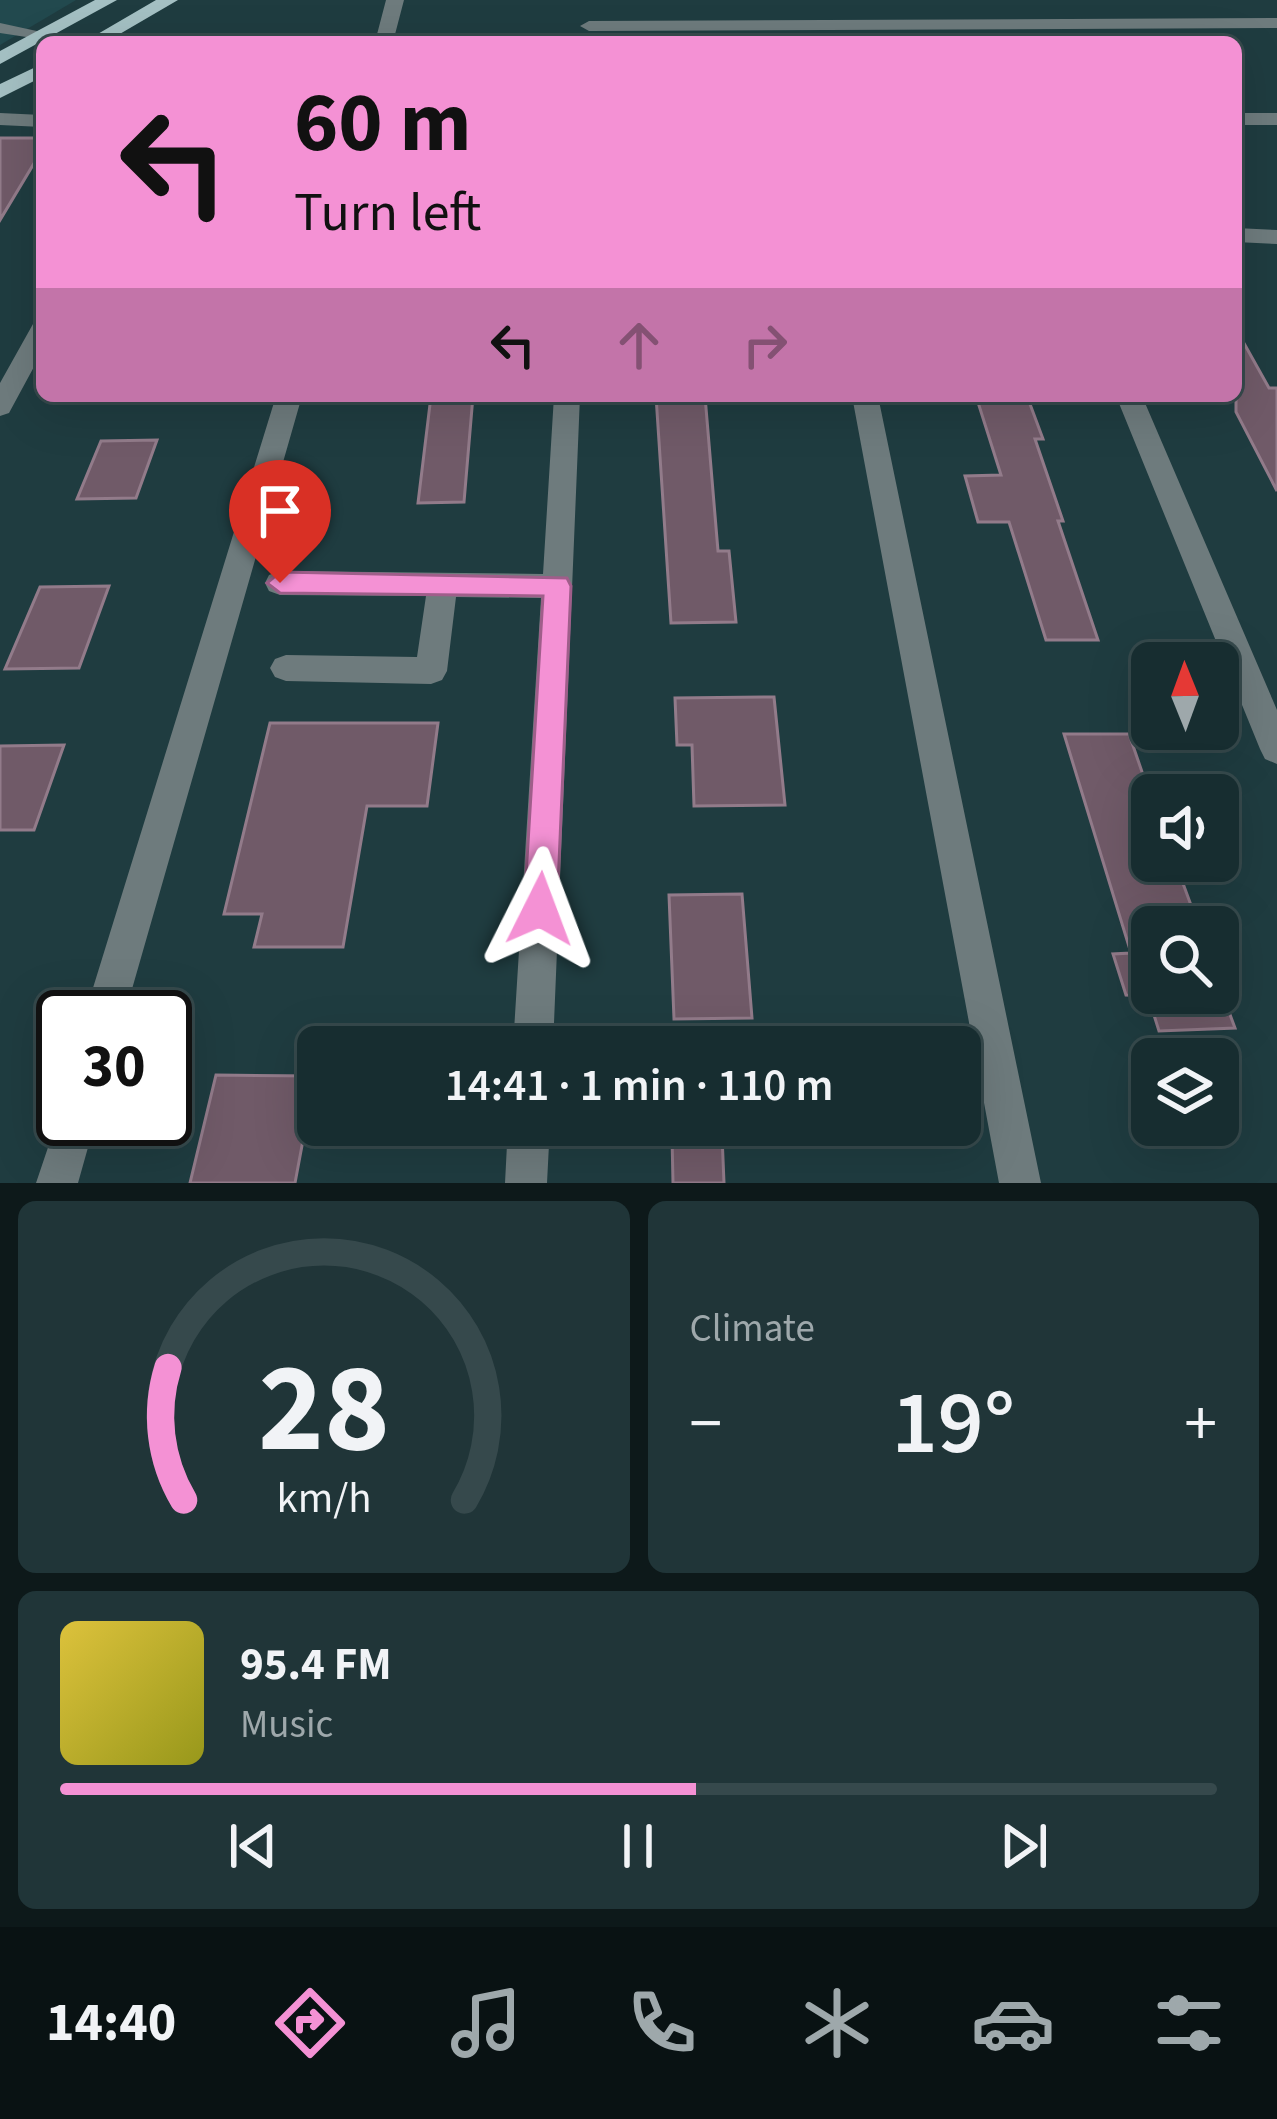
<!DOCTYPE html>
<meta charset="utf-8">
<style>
body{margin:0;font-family:"Source Sans 3",sans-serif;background:#203538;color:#f1f3f6;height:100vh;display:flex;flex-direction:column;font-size:45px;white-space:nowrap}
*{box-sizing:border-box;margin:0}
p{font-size:39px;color:#9ea8ab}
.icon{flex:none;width:66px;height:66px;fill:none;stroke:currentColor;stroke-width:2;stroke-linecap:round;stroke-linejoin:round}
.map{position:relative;height:1183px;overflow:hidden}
.sheet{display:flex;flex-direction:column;gap:18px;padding:18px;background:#0d191a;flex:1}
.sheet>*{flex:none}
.banner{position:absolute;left:36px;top:36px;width:1206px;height:366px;border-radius:18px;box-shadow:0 12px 48px #0002,0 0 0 3px #36494c;background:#f491d4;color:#111;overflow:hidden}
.needle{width:78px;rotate:359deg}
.fabs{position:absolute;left:1131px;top:642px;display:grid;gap:24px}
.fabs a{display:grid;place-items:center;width:108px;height:108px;border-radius:18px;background:#172d30;box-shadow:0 12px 48px #0002,0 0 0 3px #36494c;font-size:60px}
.speed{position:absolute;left:36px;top:990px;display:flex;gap:24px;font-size:60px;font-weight:700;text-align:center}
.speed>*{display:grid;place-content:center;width:156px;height:156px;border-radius:50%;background:#172d30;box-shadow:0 12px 48px #0002,0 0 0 3px #36494c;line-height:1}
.speed .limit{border:6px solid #111;border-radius:18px;background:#fff;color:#111}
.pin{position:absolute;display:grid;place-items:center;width:102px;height:102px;color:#fff;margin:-123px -51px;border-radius:50% 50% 50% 0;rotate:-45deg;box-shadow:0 0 12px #0007}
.pin .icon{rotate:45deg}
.me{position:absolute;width:132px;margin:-66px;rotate:3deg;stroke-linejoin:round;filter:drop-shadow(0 0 9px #0008)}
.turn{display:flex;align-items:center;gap:42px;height:252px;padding:0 60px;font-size:54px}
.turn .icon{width:156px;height:156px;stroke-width:2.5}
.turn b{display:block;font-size:84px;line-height:102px}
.lanes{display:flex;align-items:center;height:114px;padding:0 60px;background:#0003;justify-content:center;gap:60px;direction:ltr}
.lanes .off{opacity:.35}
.big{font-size:90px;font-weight:600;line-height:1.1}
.sheet .tile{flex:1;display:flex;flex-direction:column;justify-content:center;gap:18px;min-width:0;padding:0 42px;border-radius:18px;background:#203538}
.sheet .dial{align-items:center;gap:0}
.dial svg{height:312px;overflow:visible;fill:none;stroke:#36494c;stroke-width:7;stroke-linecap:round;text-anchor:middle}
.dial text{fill:#f1f3f6;stroke:none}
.song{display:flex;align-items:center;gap:36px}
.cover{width:144px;height:144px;border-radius:18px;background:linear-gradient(135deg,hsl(50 70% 55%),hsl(60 70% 35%))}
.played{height:12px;border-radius:6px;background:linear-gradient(90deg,#f491d4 55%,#36494c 55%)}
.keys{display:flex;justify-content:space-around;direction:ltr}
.heat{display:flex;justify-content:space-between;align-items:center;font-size:66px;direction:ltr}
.sheet .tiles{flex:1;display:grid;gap:18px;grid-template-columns:1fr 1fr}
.tile:last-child{grid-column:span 2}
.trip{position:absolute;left:297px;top:1026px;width:684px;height:120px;border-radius:18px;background:#172d30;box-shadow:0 12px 48px #0002,0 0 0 3px #36494c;font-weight:600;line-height:120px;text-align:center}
.dock{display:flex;height:192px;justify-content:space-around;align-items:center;background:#091213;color:#9ea8ab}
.dock .icon{width:84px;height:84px}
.dock .active{color:#f491d4}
.dock b{font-size:54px;color:#f1f3f6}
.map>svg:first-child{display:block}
</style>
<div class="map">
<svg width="1277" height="1183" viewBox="0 0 1277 1183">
<rect width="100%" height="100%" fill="#1f3c40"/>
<path fill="#22494e" d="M 0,0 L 76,0 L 0,45 Z"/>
<path fill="#705a68" stroke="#927b8a" stroke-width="3" d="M 0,138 L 42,138 L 42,150 L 0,220 Z
M 1236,329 L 1269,388 L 1277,388 L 1277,491 L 1236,412 Z
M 431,396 L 473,396 L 464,502 L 418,503 Z
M 656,396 L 705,396 L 718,551 L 729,551 L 736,622 L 671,623 Z
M 976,396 L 1027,396 L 1043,439 L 1035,439 L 1063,521 L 1058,521 L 1098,640 L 1046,640 L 1009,522 L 978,522 L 965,476 L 1001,475 Z
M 157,440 L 136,498 L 77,499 L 101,441 Z
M 109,586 L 79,668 L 5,669 L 40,587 Z
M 774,697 L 785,805 L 694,806 L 692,745 L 677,745 L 675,698 Z
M 270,723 L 438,723 L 427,806 L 367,806 L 343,947 L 254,947 L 262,914 L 224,914 Z
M 1064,734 L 1129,734 L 1152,801 L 1152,878 L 1181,878 L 1199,927 L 1152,927 L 1152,993 L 1222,993 L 1235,1028 L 1159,1031 L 1148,996 L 1126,995 L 1113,954 L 1131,953 Z
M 64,745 L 34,830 L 0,830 L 0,746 Z
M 742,894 L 752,1018 L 674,1019 L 669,895 Z
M 216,1075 L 315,1076 L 295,1183 L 190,1183 Z
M 722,1135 L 724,1183 L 673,1183 L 672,1136 Z"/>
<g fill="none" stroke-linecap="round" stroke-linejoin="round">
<path fill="#6e7b7d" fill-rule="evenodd" d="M 386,0 L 404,0 L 393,42 L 375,42 Z
M 1277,18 L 1277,28 L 589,31 L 580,26 L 589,21 Z
M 0,23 L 55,35 L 46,40 L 0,33 Z
M 0,113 L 42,115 L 42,127 L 0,125 Z
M 1236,113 L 1277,113 L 1277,125 L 1236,125 Z
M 1236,228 L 1277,230 L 1277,244 L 1236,242 Z
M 42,321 L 42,352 L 9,413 L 0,416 L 0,383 L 33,324 Z
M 276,396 L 302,396 L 124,1017 L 84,1017 Z
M 554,396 L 580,396 L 553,1047 L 513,1047 L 541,598 L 456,597 L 447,671 L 442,680 L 431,684 L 286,681 L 275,677 L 270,668 L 275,659 L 286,655 L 417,657 L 426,596 L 280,595 L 269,591 L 265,583 L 269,575 L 280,571 L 543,574 Z
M 852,396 L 878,396 L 1041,1183 L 999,1183 Z
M 1116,396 L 1142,396 L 1277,710 L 1277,764 L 1265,759 L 1260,749 Z
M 63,1103 L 63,1119 L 96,1119 L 78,1183 L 36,1183 Z
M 508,1125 L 550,1125 L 547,1183 L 505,1183 Z"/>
<path fill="#a4c0c3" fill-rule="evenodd" d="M 95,0 L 117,0 L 0,64 L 0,51 Z
M 156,0 L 178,0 L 106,42 L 84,42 Z
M 42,64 L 42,77 L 0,98 L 0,84 Z"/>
</g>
<path fill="#f491d4" stroke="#9f5e8a" stroke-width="3" d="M 280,572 L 567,578 L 571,586 L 557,909 L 552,920 L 540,925 L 528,920 L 524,909 L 543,596 L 280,593 L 267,583 Z"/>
</svg>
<div class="fabs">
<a><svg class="needle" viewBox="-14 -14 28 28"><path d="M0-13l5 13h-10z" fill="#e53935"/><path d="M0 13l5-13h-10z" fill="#9ea8ab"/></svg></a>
<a><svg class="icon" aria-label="sound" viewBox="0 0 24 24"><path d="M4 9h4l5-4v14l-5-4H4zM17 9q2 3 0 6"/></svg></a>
<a><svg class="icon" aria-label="search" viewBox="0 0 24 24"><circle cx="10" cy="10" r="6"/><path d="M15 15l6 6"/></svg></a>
<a><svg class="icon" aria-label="layers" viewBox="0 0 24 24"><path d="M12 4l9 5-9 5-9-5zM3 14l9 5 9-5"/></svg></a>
</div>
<div class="speed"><div class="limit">30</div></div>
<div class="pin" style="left:280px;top:583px;background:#d93025"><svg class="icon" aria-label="arrive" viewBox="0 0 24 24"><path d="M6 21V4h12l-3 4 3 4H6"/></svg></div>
<svg class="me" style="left:540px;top:909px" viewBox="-20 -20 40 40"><path d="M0-17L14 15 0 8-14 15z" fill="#f491d4" stroke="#fff" stroke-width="4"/></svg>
<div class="trip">14:41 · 1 min · 110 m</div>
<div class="banner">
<div class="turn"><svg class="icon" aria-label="left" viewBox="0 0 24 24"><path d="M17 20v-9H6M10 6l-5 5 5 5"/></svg><div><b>60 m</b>Turn left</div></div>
<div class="lanes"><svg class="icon" aria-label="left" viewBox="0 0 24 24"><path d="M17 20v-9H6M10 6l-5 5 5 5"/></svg><svg class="icon off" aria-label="ahead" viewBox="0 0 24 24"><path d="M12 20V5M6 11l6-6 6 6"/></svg><svg class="icon off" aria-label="right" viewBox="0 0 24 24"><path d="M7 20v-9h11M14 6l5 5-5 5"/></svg></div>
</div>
</div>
<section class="sheet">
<div class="tiles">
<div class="tile dial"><svg viewBox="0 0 100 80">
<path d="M14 69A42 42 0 1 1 86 69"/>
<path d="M14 69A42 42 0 0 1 10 35" stroke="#f491d4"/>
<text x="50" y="56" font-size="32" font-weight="700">28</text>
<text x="50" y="72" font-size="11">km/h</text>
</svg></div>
<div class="tile"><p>Climate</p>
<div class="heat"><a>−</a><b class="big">19°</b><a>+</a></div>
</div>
<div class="tile">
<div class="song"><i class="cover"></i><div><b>95.4 FM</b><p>Music</p></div></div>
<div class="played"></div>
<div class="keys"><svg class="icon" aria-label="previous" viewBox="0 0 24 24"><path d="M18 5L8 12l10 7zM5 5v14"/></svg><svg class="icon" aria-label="pause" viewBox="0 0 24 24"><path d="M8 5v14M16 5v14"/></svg><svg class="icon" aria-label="next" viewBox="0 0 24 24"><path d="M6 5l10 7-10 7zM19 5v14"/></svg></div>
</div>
</div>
</section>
<nav class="dock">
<b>14:40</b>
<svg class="icon active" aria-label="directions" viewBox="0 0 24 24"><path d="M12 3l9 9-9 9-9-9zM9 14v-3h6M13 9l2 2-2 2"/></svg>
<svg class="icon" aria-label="music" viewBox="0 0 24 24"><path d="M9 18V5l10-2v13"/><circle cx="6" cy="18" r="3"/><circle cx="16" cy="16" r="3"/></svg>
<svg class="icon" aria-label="phone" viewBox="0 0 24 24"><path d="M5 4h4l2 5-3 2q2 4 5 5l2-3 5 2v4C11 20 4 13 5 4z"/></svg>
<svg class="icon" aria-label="climate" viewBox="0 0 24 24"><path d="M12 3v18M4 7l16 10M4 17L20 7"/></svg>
<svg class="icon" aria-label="car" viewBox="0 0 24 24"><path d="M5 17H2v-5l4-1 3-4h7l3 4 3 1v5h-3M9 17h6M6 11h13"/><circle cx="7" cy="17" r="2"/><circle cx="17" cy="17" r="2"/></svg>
<svg class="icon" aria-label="filters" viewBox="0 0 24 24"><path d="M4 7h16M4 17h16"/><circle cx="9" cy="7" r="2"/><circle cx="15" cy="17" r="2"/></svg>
</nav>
